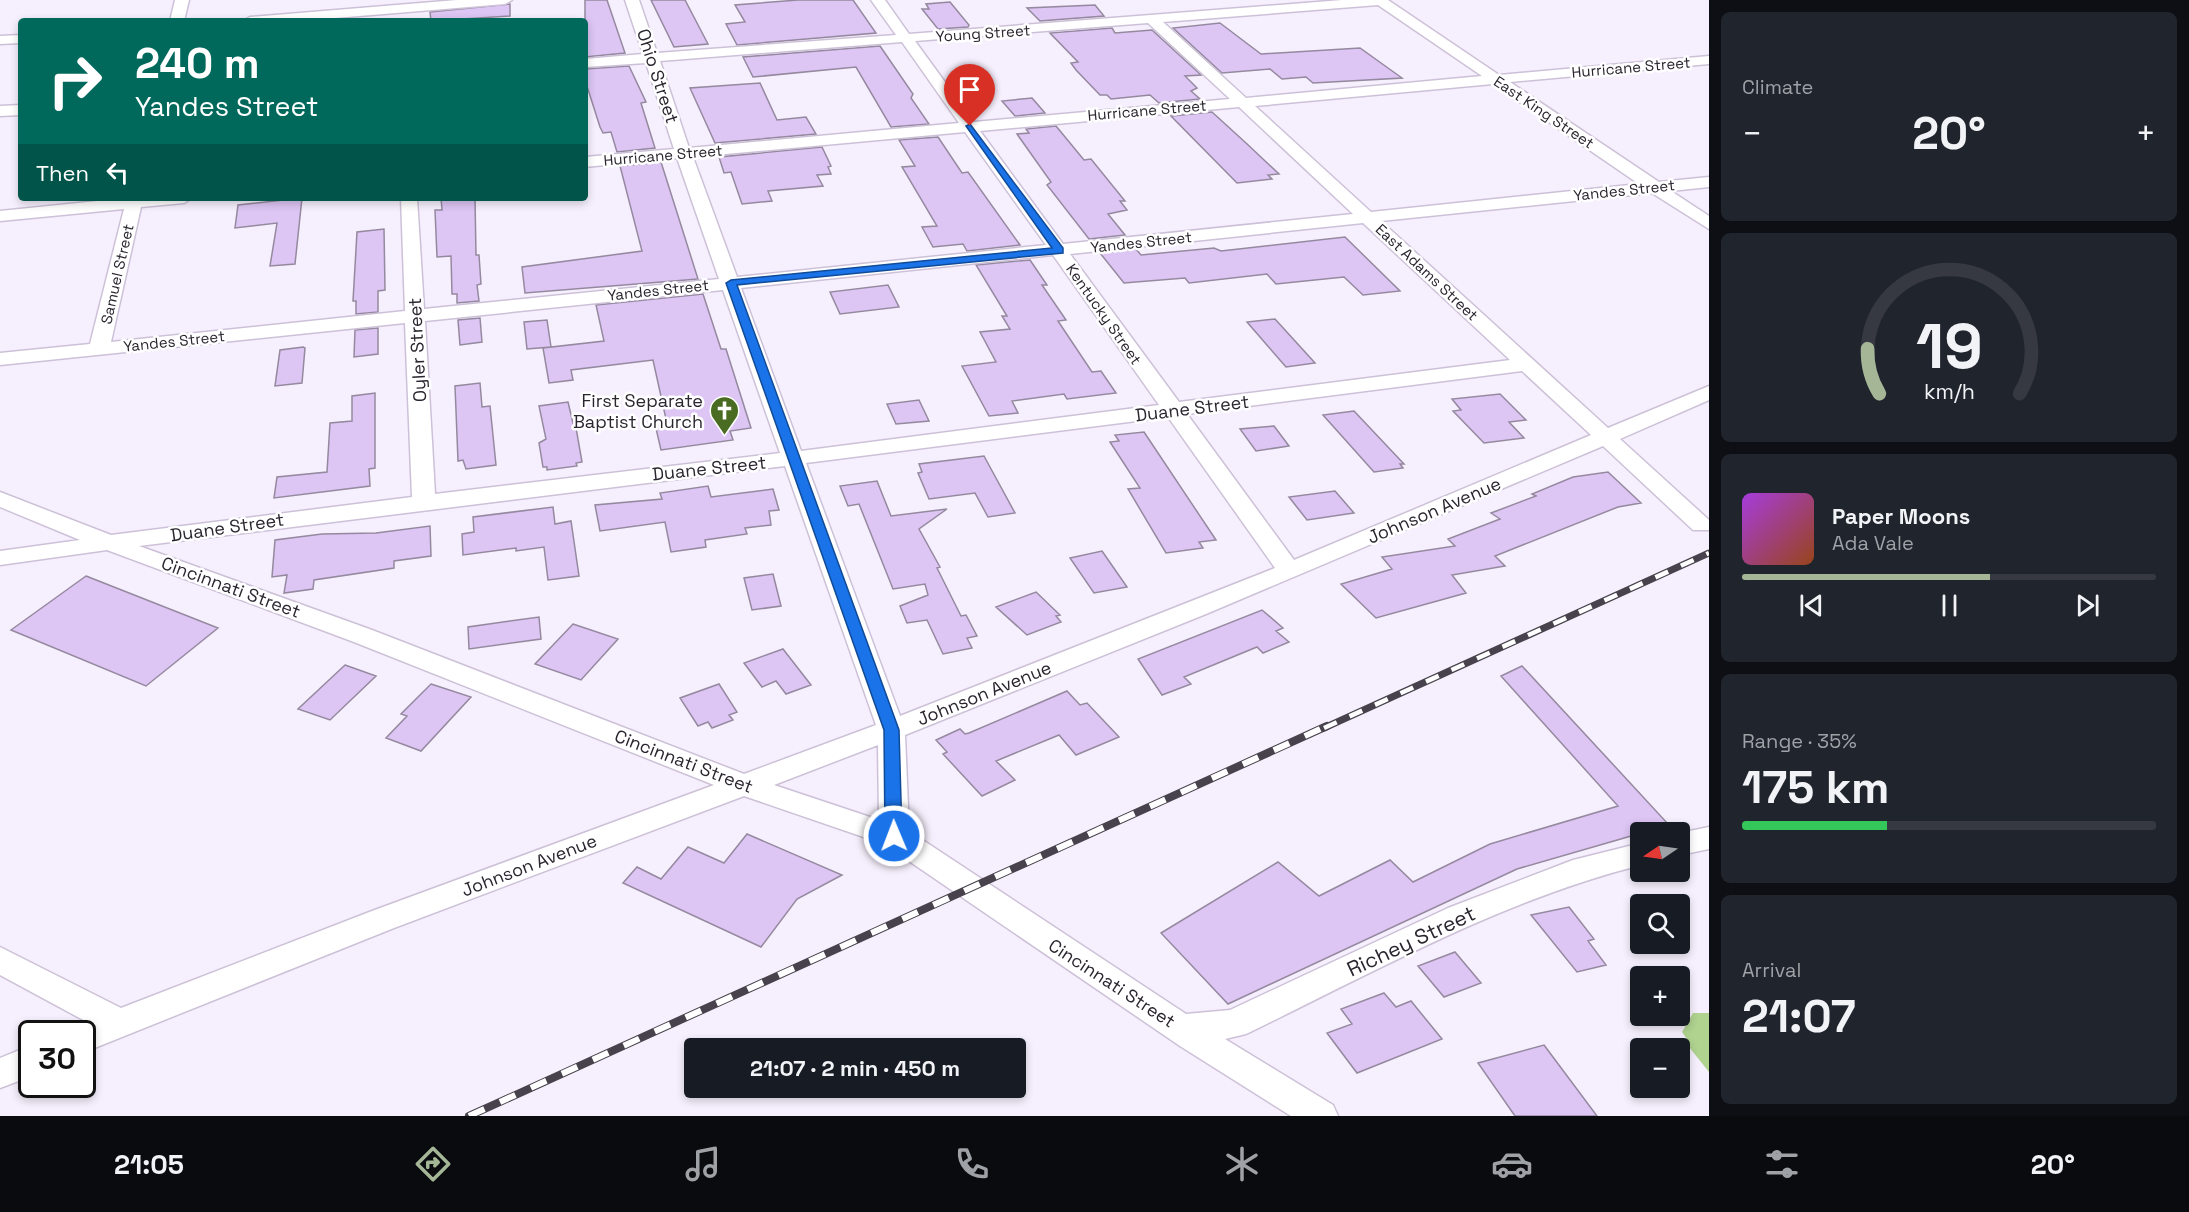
<!DOCTYPE html>
<meta charset="utf-8">
<style>
body{margin:0;font-family:"Space Grotesk",sans-serif;background:#20242c;color:#f1f3f6;height:100vh;display:flex;flex-direction:column;font-size:22px;white-space:nowrap}
*{box-sizing:border-box;margin:0}
p{font-size:20px;color:#9ea1a6}
.icon{flex:none;width:33px;height:33px;fill:none;stroke:currentColor;stroke-width:2;stroke-linecap:round;stroke-linejoin:round}
.map{position:relative;flex:1;overflow:hidden}
.side{display:flex;flex-direction:column;gap:12px;padding:12px;background:#0d0f14;width:480px}
.side>*{flex:none}
.guide{position:absolute;left:18px;top:18px;width:570px;height:183px;border-radius:6px;box-shadow:0 3px 9px #0003;background:#00695c;color:#fff;overflow:hidden}
.needle{width:39px;rotate:257deg}
.tools{position:absolute;left:1630px;top:822px;display:grid;gap:12px}
.tools a{display:grid;place-items:center;width:60px;height:60px;border-radius:6px;background:#171b24;box-shadow:0 3px 9px #0003;font-size:30px}
.speed{position:absolute;left:18px;top:1020px;display:flex;gap:12px;font-size:30px;font-weight:700;text-align:center}
.speed>*{display:grid;place-content:center;width:78px;height:78px;border-radius:50%;background:#171b24;box-shadow:0 3px 9px #0003;line-height:1}
.speed .limit{border:3px solid #111;border-radius:9px;background:#fff;color:#111}
.pin{position:absolute;display:grid;place-items:center;width:51px;height:51px;color:#fff;margin:-62px -26px;border-radius:50% 50% 50% 0;rotate:-45deg;box-shadow:0 0 6px #0007}
.pin .icon{rotate:45deg}
.me{position:absolute;width:66px;margin:-33px;rotate:359deg;stroke-linejoin:round;filter:drop-shadow(0 0 4px #0008)}
.turn{display:flex;align-items:center;gap:21px;height:126px;padding:0 18px;font-size:27px}
.turn .icon{width:78px;height:78px;stroke-width:2.5}
.turn b{display:block;font-size:42px;line-height:51px}
.then{display:flex;align-items:center;height:57px;padding:0 18px;background:#0003;gap:12px;font-size:22px}
.big{font-size:45px;font-weight:600;line-height:1.1}
.side .tile{flex:1;display:flex;flex-direction:column;justify-content:center;gap:9px;min-width:0;padding:0 21px;border-radius:9px;background:#20242c}
.side .dial{align-items:center;gap:0}
.dial svg{height:156px;overflow:visible;fill:none;stroke:#363941;stroke-width:7;stroke-linecap:round;text-anchor:middle}
.dial text{fill:#f1f3f6;stroke:none}
.song{display:flex;align-items:center;gap:18px}
.cover{width:72px;height:72px;border-radius:9px;background:linear-gradient(135deg,hsl(280 70% 55%),hsl(20 70% 35%))}
.played{height:6px;border-radius:3px;background:linear-gradient(90deg,#a5b697 60%,#363941 60%)}
.keys{display:flex;justify-content:space-around;direction:ltr}
.heat{display:flex;justify-content:space-between;align-items:center;font-size:33px;direction:ltr}
.charge{height:9px;border-radius:4px;background:linear-gradient(90deg,#34c759 35%,#363941 0)}
.trip{position:absolute;left:684px;top:1038px;width:342px;height:60px;border-radius:6px;background:#171b24;box-shadow:0 3px 9px #0003;font-weight:600;line-height:60px;text-align:center}
.dock{display:flex;height:96px;justify-content:space-around;align-items:center;background:#090b0e;color:#9ea1a6}
.dock .icon{width:42px;height:42px}
.dock .selected{color:#a5b697}
.dock b{font-size:27px;color:#f1f3f6}
main{display:flex;flex:1;min-height:0}
.map>svg:first-child{display:block}
</style>
<main>
<div class="map">
<svg width="1709" height="1116" viewBox="0 0 1709 1116">
<rect width="100%" height="100%" fill="#f6effd"/>
<path fill="#b0d390" d="M 1693,1013 L 1709,1013 L 1709,1072 L 1689,1047 L 1689,1042 L 1682,1032 Z"/>
<path fill="#ddc5f4" stroke="#95899f" stroke-width="1.5" d="M 585,0 L 607,0 L 625,53 L 585,57 Z
M 651,0 L 685,0 L 708,44 L 674,47 Z
M 798,0 L 853,0 L 876,33 L 737,45 L 726,24 L 745,22 L 735,5 Z
M 950,2 L 969,25 L 968,27 L 938,29 L 922,9 L 929,9 L 926,4 Z
M 510,4 L 510,16 L 431,21 L 430,12 Z
M 1095,5 L 1104,16 L 1040,21 L 1027,8 Z
M 1220,23 L 1261,54 L 1360,48 L 1402,78 L 1313,83 L 1306,77 L 1282,79 L 1270,69 L 1222,73 L 1173,28 Z
M 1112,28 L 1115,33 L 1152,30 L 1201,75 L 1185,76 L 1197,88 L 1191,91 L 1200,99 L 1159,103 L 1150,95 L 1111,99 L 1107,95 L 1100,95 L 1076,70 L 1071,63 L 1078,62 L 1050,33 Z
M 880,46 L 913,94 L 911,98 L 929,124 L 891,127 L 856,67 L 753,77 L 743,57 Z
M 629,66 L 646,102 L 641,103 L 655,148 L 617,152 L 611,132 L 603,133 L 600,127 L 585,80 L 585,69 Z
M 760,83 L 777,120 L 806,117 L 816,134 L 715,143 L 690,88 Z
M 1032,98 L 1045,113 L 1015,116 L 1002,101 Z
M 1212,112 L 1246,143 L 1279,174 L 1268,175 L 1272,179 L 1237,183 L 1171,116 Z
M 1056,126 L 1084,160 L 1091,159 L 1125,201 L 1120,201 L 1127,210 L 1108,214 L 1125,235 L 1089,239 L 1047,185 L 1051,182 L 1017,134 L 1029,133 L 1026,129 Z
M 938,137 L 962,173 L 968,172 L 1020,245 L 967,251 L 963,244 L 933,247 L 922,227 L 937,226 L 902,167 L 915,166 L 899,140 Z
M 822,147 L 831,166 L 828,167 L 831,174 L 817,175 L 823,186 L 768,191 L 772,201 L 742,204 L 731,172 L 724,173 L 719,157 Z
M 661,162 L 698,279 L 525,293 L 522,267 L 642,251 L 620,166 Z
M 302,198 L 295,264 L 270,266 L 277,223 L 235,228 L 238,205 Z
M 441,198 L 475,198 L 476,255 L 479,255 L 481,284 L 477,285 L 479,301 L 457,303 L 457,294 L 452,294 L 451,256 L 437,257 L 435,210 L 442,210 Z
M 384,229 L 385,290 L 378,291 L 378,312 L 356,314 L 356,301 L 353,301 L 357,232 Z
M 1345,237 L 1400,291 L 1363,295 L 1344,277 L 1276,284 L 1267,274 L 1189,283 L 1185,278 L 1124,283 L 1100,253 L 1136,249 L 1141,255 L 1214,248 L 1221,251 Z
M 1030,260 L 1047,285 L 1042,285 L 1066,320 L 1058,321 L 1092,372 L 1101,371 L 1116,393 L 1067,399 L 1064,394 L 1012,401 L 1018,413 L 989,416 L 962,366 L 996,362 L 980,332 L 1010,329 L 1002,316 L 1007,316 L 976,265 Z
M 888,285 L 899,307 L 840,314 L 830,292 Z
M 703,294 L 721,349 L 726,349 L 751,428 L 730,431 L 733,440 L 661,450 L 654,420 L 666,419 L 653,360 L 571,370 L 573,380 L 549,383 L 543,348 L 604,341 L 596,305 Z
M 480,318 L 482,342 L 460,345 L 458,320 Z
M 1275,319 L 1315,363 L 1286,367 L 1247,322 Z
M 547,320 L 551,347 L 527,349 L 524,322 Z
M 378,328 L 378,354 L 354,357 L 355,330 Z
M 303,347 L 305,348 L 302,383 L 275,386 L 280,350 Z
M 480,383 L 482,407 L 490,406 L 496,465 L 466,469 L 463,460 L 458,461 L 455,386 Z
M 375,393 L 375,468 L 369,469 L 370,486 L 274,498 L 277,477 L 327,472 L 330,423 L 352,421 L 352,396 Z
M 1500,394 L 1526,420 L 1509,422 L 1524,438 L 1484,443 L 1453,411 L 1461,410 L 1452,399 Z
M 919,400 L 929,421 L 896,424 L 887,404 Z
M 568,402 L 573,423 L 575,422 L 582,462 L 576,463 L 577,466 L 547,470 L 547,467 L 543,467 L 539,443 L 546,439 L 539,406 Z
M 1354,411 L 1404,464 L 1400,464 L 1403,468 L 1374,472 L 1323,415 Z
M 1274,426 L 1289,446 L 1256,451 L 1240,429 Z
M 1144,432 L 1216,540 L 1199,542 L 1203,548 L 1166,553 L 1128,489 L 1140,488 L 1110,442 L 1119,441 L 1115,435 Z
M 984,456 L 1015,513 L 988,517 L 975,493 L 929,499 L 918,473 L 922,472 L 919,464 Z
M 1608,472 L 1641,503 L 1618,507 L 1495,556 L 1505,566 L 1452,575 L 1466,593 L 1376,618 L 1341,584 L 1392,569 L 1382,557 L 1455,546 L 1448,539 L 1500,519 L 1491,513 L 1536,496 L 1532,494 L 1573,477 Z
M 877,481 L 891,516 L 947,509 L 919,529 L 940,567 L 937,568 L 961,616 L 966,615 L 977,636 L 967,638 L 972,648 L 943,654 L 927,620 L 907,623 L 900,606 L 928,595 L 925,584 L 893,589 L 859,504 L 848,506 L 840,486 Z
M 708,486 L 711,497 L 773,489 L 779,510 L 769,511 L 771,525 L 745,528 L 747,534 L 705,540 L 706,547 L 671,552 L 665,522 L 600,531 L 595,505 L 662,499 L 660,493 Z
M 1335,491 L 1354,513 L 1307,520 L 1289,497 Z
M 553,507 L 555,524 L 571,521 L 579,576 L 548,580 L 544,547 L 516,551 L 516,548 L 463,555 L 462,534 L 474,532 L 473,517 Z
M 430,526 L 431,556 L 394,561 L 394,568 L 314,580 L 313,589 L 284,593 L 287,575 L 272,577 L 275,540 L 322,534 L 376,533 Z
M 1102,551 L 1127,587 L 1094,593 L 1070,558 Z
M 773,574 L 781,606 L 752,610 L 744,578 Z
M 86,576 L 218,628 L 146,686 L 11,630 Z
M 1036,592 L 1060,615 L 1056,616 L 1061,622 L 1027,635 L 996,607 Z
M 1262,610 L 1283,628 L 1276,631 L 1289,642 L 1263,653 L 1257,647 L 1184,677 L 1191,684 L 1162,695 L 1138,659 Z
M 539,617 L 541,639 L 469,649 L 468,627 Z
M 573,624 L 618,639 L 581,680 L 535,664 Z
M 783,649 L 811,685 L 786,694 L 776,681 L 762,687 L 744,663 Z
M 345,665 L 376,676 L 330,720 L 298,709 Z
M 1522,666 L 1669,825 L 1517,869 L 1228,1004 L 1161,933 L 1278,862 L 1319,896 L 1390,860 L 1413,882 L 1490,844 L 1618,806 L 1501,676 Z
M 431,684 L 471,697 L 421,751 L 386,738 L 407,716 L 401,714 Z
M 719,684 L 737,712 L 729,715 L 733,720 L 712,728 L 708,722 L 698,726 L 680,698 Z
M 1067,691 L 1080,705 L 1087,703 L 1119,737 L 1076,755 L 1059,735 L 996,761 L 1015,780 L 982,796 L 943,754 L 947,752 L 936,740 L 960,729 L 965,734 L 969,733 Z
M 747,834 L 842,875 L 797,899 L 761,947 L 623,883 L 637,867 L 661,879 L 688,847 L 724,863 Z
M 1569,907 L 1594,939 L 1588,941 L 1606,965 L 1577,972 L 1531,915 Z
M 1455,952 L 1481,983 L 1444,997 L 1418,966 Z
M 1384,993 L 1396,1007 L 1411,1001 L 1442,1039 L 1357,1073 L 1327,1033 L 1352,1024 L 1341,1009 Z
M 1544,1045 L 1597,1116 L 1515,1116 L 1478,1063 Z"/>
<g fill="none" stroke-linecap="round" stroke-linejoin="round">
<defs>
<path id="street" d="M 175,0 L 189,0 L 184,21 L 170,21 Z
M 457,0 L 512,0 L 505,4 L 299,21 L 243,21 L 250,17 Z
M 625,0 L 639,0 L 657,53 L 896,35 L 871,0 L 885,0 L 909,34 L 1342,0 L 1388,0 L 1499,75 L 1709,56 L 1709,64 L 1510,82 L 1659,182 L 1709,177 L 1709,187 L 1671,191 L 1709,216 L 1709,229 L 1652,193 L 1381,221 L 1608,428 L 1709,386 L 1709,400 L 1620,439 L 1709,520 L 1709,530 L 1693,530 L 1603,446 L 1206,614 L 905,735 L 909,831 L 1186,1014 L 1230,1010 L 1448,908 L 1573,860 L 1641,843 L 1641,865 C 1502,900 1374,972 1246,1034 L 1225,1039 L 1333,1105 L 1338,1116 L 1291,1116 L 1180,1046 L 884,844 L 744,796 L 394,928 L 82,1053 L 82,1034 L 68,1034 L 70,1029 L 87,1022 L 0,975 L 0,947 L 121,1008 L 372,911 L 714,785 L 354,642 L 107,550 L 0,565 L 0,551 L 80,540 L 0,507 L 0,492 L 111,535 L 412,497 L 405,323 L 0,365 L 0,353 L 90,344 L 124,209 L 0,221 L 0,211 L 127,198 L 192,198 L 184,203 L 141,207 L 111,342 L 405,311 L 401,198 L 417,198 L 424,309 L 719,279 L 677,158 L 585,167 L 585,157 L 674,149 L 646,63 L 585,67 L 585,59 L 643,54 ZM 1378,5 L 1482,76 L 1246,98 L 1163,22 ZM 1148,23 L 1230,99 L 974,122 L 915,41 ZM 902,42 L 959,123 L 689,148 L 660,61 ZM 1493,84 L 1639,184 L 1371,212 L 1255,106 ZM 1239,107 L 1353,214 L 1063,244 L 980,131 ZM 965,132 L 1046,245 L 737,277 L 693,157 ZM 1363,223 L 1510,360 L 1179,402 L 1070,254 ZM 1053,255 L 1159,405 L 801,451 L 741,288 ZM 723,290 L 780,453 L 435,494 L 425,321 ZM 1522,371 L 1591,435 L 1294,560 L 1187,414 ZM 1168,417 L 1275,568 L 900,716 L 806,463 ZM 785,466 L 876,725 L 744,774 L 372,630 L 139,546 ZM 878,745 L 879,820 L 774,785 Z
M 21,35 L 21,43 L 0,44 L 0,36 Z
M 21,105 L 21,115 L 0,116 L 0,106 Z
M 1709,827 L 1709,849 L 1680,855 L 1680,833 Z
M 32,1045 L 32,1076 L 0,1088 L 0,1058 Z"/>
</defs>
<use href="#street" stroke="#cdc1d8" stroke-width="3"/>
<use href="#street" fill="#fff" fill-rule="evenodd"/>
<defs>
<path id="rail-far1" d="M 1324,728 L 1709,553"/>
<path id="rail" d="M 469,1116 L 1327,726"/>
</defs>
<use href="#rail-far1" stroke="#47424b" stroke-width="7"/>
<use href="#rail" stroke="#47424b" stroke-width="8"/>
<use href="#rail-far1" stroke="#fff" stroke-width="4.5" stroke-dasharray="14" stroke-linecap="butt"/>
<use href="#rail" stroke="#fff" stroke-width="6" stroke-dasharray="17" stroke-linecap="butt"/>
</g>
<path fill="#1a73e8" stroke="#114b97" stroke-width="1.5" d="M 970,124 L 1063,248 L 1063,253 L 737,285 L 899,730 L 902,836 L 894,842 L 885,836 L 884,730 L 726,283 L 731,280 L 1052,248 L 966,126 Z"/>
<defs>
<symbol id="church-pin" viewBox="-11 -11 22 30"><path d="M0 17L-7.5 6A9.5 9.5 0 1 1 7.5 6Z" fill="#496b22" stroke="#fff"/><path d="M-1.2-6h2.4v3.5h3.3v2.4h-3.3V6h-2.4V-.1h-3.3v-2.4h3.3Z" fill="#fff"/></symbol>
</defs>
<g fill-rule="evenodd">
<use href="#church-pin" x="708" y="394" width="33" height="45"/>
</g>
<g text-anchor="middle" dominant-baseline="central" stroke-width="5" stroke-linejoin="round" paint-order="stroke">
<g font-size="15" fill="#2a252e" stroke="#fff">
<text transform="translate(983 33) rotate(-4)">Young Street</text>
<text transform="translate(1631 67) rotate(-5)">Hurricane Street</text>
<text transform="translate(1147 110) rotate(-5)">Hurricane Street</text>
<text transform="translate(1544 112) rotate(34)">East King Street</text>
<text transform="translate(663 155) rotate(-5)">Hurricane Street</text>
<text transform="translate(1624 190) rotate(-6)">Yandes Street</text>
<text transform="translate(1141 242) rotate(-6)">Yandes Street</text>
<text transform="translate(1427 272) rotate(43)">East Adams Street</text>
<text transform="translate(117 274) rotate(-77)">Samuel Street</text>
<text transform="translate(658 290) rotate(-6)">Yandes Street</text>
<text transform="translate(1104 314) rotate(55)">Kentucky Street</text>
<text transform="translate(174 341) rotate(-6)">Yandes Street</text>
</g>
<g font-size="18" fill="#2a252e" stroke="#fff">
<text transform="translate(658 76) rotate(72)">Ohio Street</text>
<text transform="translate(417 350) rotate(-93)">Oyler Street</text>
<text transform="translate(1192 408) rotate(-7)">Duane Street</text>
<text transform="translate(709 468) rotate(-6)">Duane Street</text>
<text transform="translate(1434 510) rotate(-23)">Johnson Avenue</text>
<text transform="translate(227 527) rotate(-8)">Duane Street</text>
<text transform="translate(231 587) rotate(20)">Cincinnati Street</text>
<text transform="translate(984 693) rotate(-22)">Johnson Avenue</text>
<text transform="translate(684 761) rotate(21)">Cincinnati Street</text>
<text transform="translate(529 865) rotate(-21)">Johnson Avenue</text>
<text transform="translate(1112 983) rotate(33)">Cincinnati Street</text>
</g>
<g font-size="18" fill="#2a252e" stroke="#fff" text-anchor="end">
<text x="703" y="400">First Separate<tspan x="703" dy="21">Baptist Church</tspan></text>
</g>
<g font-size="21" fill="#2a252e" stroke="#fff">
<text transform="translate(1411 941) rotate(-25)">Richey Street</text>
</g>
</g>
</svg>
<div class="tools">
<a><svg class="needle" viewBox="-14 -14 28 28"><path d="M0-13l5 13h-10z" fill="#e53935"/><path d="M0 13l5-13h-10z" fill="#9ea1a6"/></svg></a>
<a><svg class="icon" aria-label="search" viewBox="0 0 24 24"><circle cx="10" cy="10" r="6"/><path d="M15 15l6 6"/></svg></a>
<a>+</a>
<a>−</a>
</div>
<div class="speed"><div class="limit">30</div></div>
<div class="pin" style="left:970px;top:126px;background:#d93025"><svg class="icon" aria-label="arrive" viewBox="0 0 24 24"><path d="M6 21V4h12l-3 4 3 4H6"/></svg></div>
<svg class="me" style="left:894px;top:836px" viewBox="-20 -20 40 40"><circle r="17" fill="#1a73e8" stroke="#fff" stroke-width="3"/><path d="M0-11L8 9 0 5-8 9z" fill="#fff"/></svg>
<div class="trip">21:07 · 2 min · 450 m</div>
<div class="guide">
<div class="turn"><svg class="icon" aria-label="right" viewBox="0 0 24 24"><path d="M7 20v-9h11M14 6l5 5-5 5"/></svg><div><b>240 m</b>Yandes Street</div></div>
<div class="then">Then<svg class="icon" aria-label="left" viewBox="0 0 24 24"><path d="M17 20v-9H6M10 6l-5 5 5 5"/></svg></div>
</div>
</div>
<section class="side">
<div class="tile"><p>Climate</p>
<div class="heat"><a>−</a><b class="big">20°</b><a>+</a></div>
</div>
<div class="tile dial"><svg viewBox="0 0 100 80">
<path d="M14 69A42 42 0 1 1 86 69"/>
<path d="M14 69A42 42 0 0 1 8 46" stroke="#a5b697"/>
<text x="50" y="56" font-size="32" font-weight="700">19</text>
<text x="50" y="72" font-size="11">km/h</text>
</svg></div>
<div class="tile">
<div class="song"><i class="cover"></i><div><b>Paper Moons</b><p>Ada Vale</p></div></div>
<div class="played"></div>
<div class="keys"><svg class="icon" aria-label="previous" viewBox="0 0 24 24"><path d="M18 5L8 12l10 7zM5 5v14"/></svg><svg class="icon" aria-label="pause" viewBox="0 0 24 24"><path d="M8 5v14M16 5v14"/></svg><svg class="icon" aria-label="next" viewBox="0 0 24 24"><path d="M6 5l10 7-10 7zM19 5v14"/></svg></div>
</div>
<div class="tile"><p>Range · 35%</p><b class="big">175 km</b><div class="charge"></div></div>
<div class="tile"><p>Arrival</p><b class="big">21:07</b></div>
</section>
</main>
<nav class="dock">
<b>21:05</b>
<svg class="icon selected" aria-label="directions" viewBox="0 0 24 24"><path d="M12 3l9 9-9 9-9-9zM9 14v-3h6M13 9l2 2-2 2"/></svg>
<svg class="icon" aria-label="music" viewBox="0 0 24 24"><path d="M9 18V5l10-2v13"/><circle cx="6" cy="18" r="3"/><circle cx="16" cy="16" r="3"/></svg>
<svg class="icon" aria-label="phone" viewBox="0 0 24 24"><path d="M5 4h4l2 5-3 2q2 4 5 5l2-3 5 2v4C11 20 4 13 5 4z"/></svg>
<svg class="icon" aria-label="climate" viewBox="0 0 24 24"><path d="M12 3v18M4 7l16 10M4 17L20 7"/></svg>
<svg class="icon" aria-label="car" viewBox="0 0 24 24"><path d="M5 17H2v-5l4-1 3-4h7l3 4 3 1v5h-3M9 17h6M6 11h13"/><circle cx="7" cy="17" r="2"/><circle cx="17" cy="17" r="2"/></svg>
<svg class="icon" aria-label="filters" viewBox="0 0 24 24"><path d="M4 7h16M4 17h16"/><circle cx="9" cy="7" r="2"/><circle cx="15" cy="17" r="2"/></svg>
<b>20°</b>
</nav>
